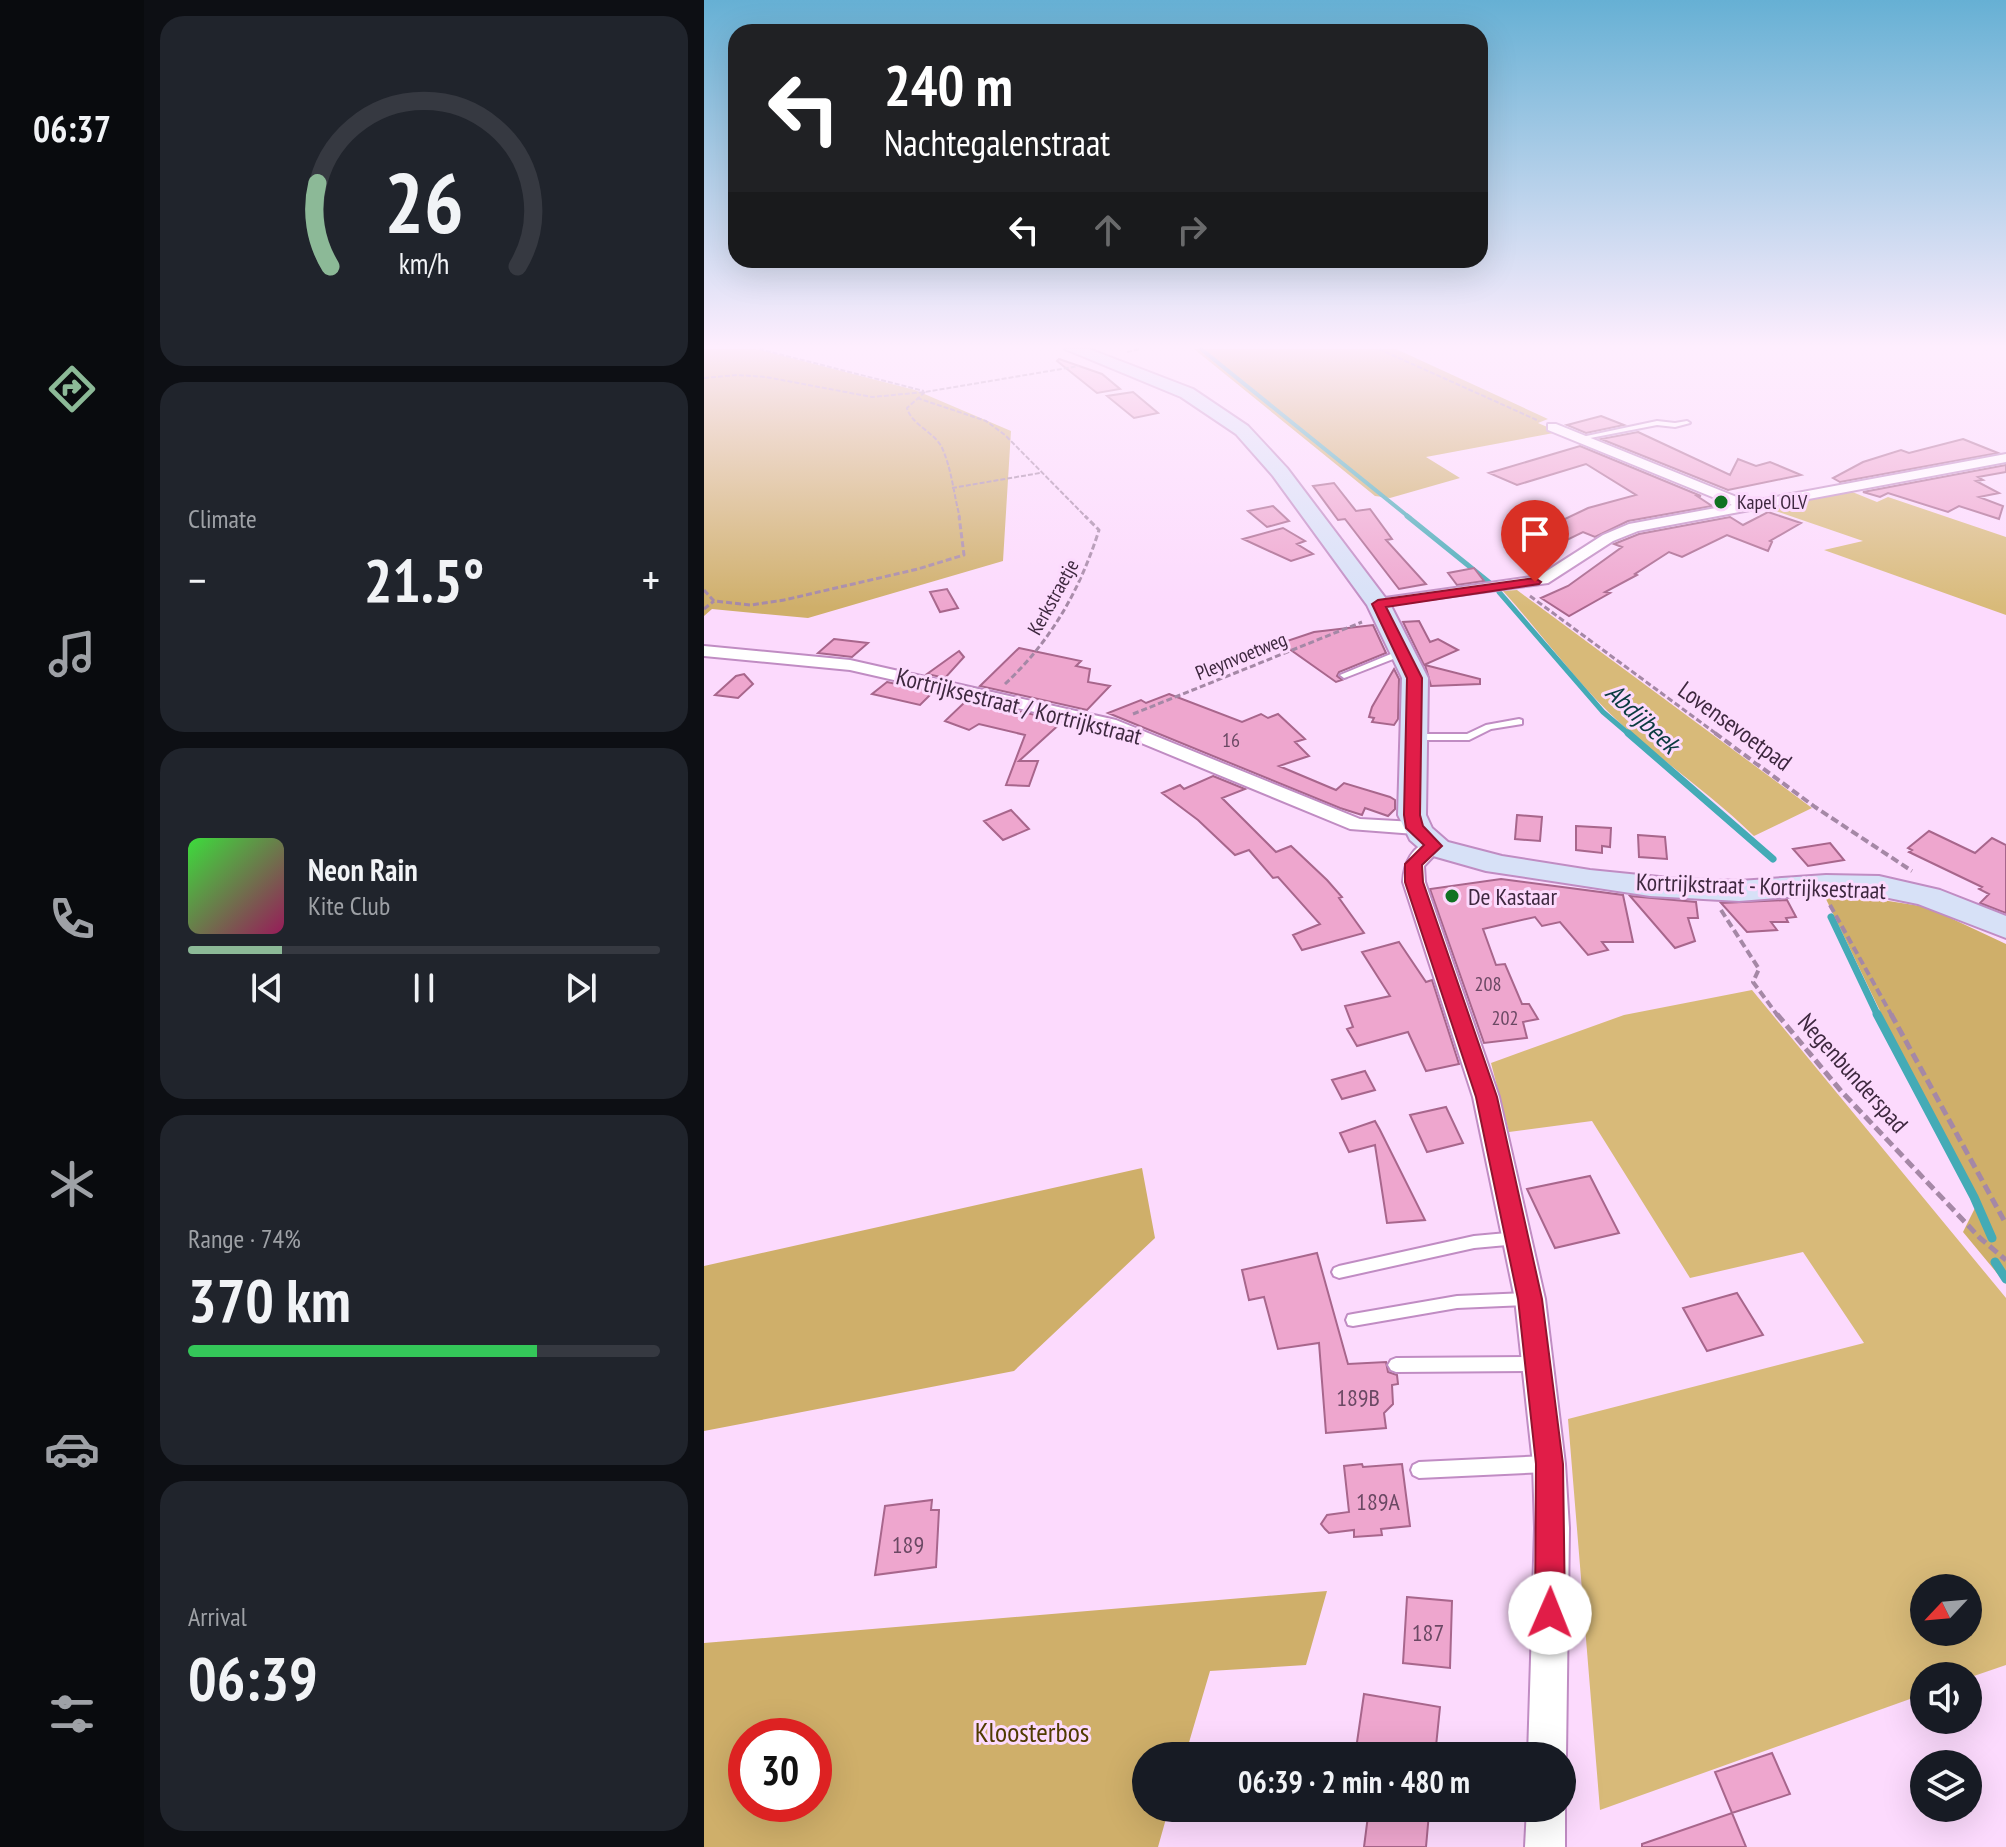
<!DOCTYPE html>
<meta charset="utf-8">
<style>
body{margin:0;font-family:"PT Sans Narrow",sans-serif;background:#20242c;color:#f1f3f6;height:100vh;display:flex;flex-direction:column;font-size:30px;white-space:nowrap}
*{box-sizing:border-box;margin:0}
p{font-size:26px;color:#9ea1a6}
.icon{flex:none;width:44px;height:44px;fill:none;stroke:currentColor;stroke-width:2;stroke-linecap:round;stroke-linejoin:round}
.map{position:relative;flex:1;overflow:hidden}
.side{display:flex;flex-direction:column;gap:16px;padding:16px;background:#0d0f14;width:560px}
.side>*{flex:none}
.top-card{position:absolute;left:24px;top:24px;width:760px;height:244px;border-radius:24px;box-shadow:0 8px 32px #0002;background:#202124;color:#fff;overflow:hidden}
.needle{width:52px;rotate:244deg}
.fabs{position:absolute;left:1206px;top:1574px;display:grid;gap:16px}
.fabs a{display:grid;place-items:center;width:72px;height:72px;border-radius:50%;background:#171b24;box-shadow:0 8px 32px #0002;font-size:40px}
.speed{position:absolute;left:24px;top:1718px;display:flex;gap:16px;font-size:40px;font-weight:700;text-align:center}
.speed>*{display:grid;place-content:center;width:104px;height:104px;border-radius:50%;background:#171b24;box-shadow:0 8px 32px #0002;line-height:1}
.speed .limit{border:12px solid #d22;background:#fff;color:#111}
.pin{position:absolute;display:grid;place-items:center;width:68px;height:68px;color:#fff;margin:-82px -34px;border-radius:50% 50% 50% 0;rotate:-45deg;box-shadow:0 0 8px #0007}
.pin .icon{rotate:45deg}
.me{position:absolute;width:88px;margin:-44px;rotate:1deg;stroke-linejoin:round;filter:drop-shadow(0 0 6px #0008)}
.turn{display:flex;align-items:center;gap:28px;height:168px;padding:0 24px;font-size:36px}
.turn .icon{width:104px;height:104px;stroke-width:2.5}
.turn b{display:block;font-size:56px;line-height:68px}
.lanes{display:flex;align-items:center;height:76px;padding:0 24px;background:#0003;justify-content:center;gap:40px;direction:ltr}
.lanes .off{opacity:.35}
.big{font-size:60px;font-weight:800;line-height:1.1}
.side .card{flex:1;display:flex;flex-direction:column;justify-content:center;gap:12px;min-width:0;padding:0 28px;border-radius:24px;background:#20242c}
.side .dial{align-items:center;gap:0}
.dial svg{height:208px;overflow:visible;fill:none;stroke:#363941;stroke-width:7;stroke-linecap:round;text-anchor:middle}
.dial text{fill:#f1f3f6;stroke:none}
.song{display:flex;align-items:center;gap:24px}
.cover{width:96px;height:96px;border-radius:12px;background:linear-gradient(135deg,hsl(120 70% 55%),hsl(330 70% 35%))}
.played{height:8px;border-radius:4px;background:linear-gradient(90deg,#8cb997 20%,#363941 20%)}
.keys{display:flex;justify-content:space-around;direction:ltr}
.heat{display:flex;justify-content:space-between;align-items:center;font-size:44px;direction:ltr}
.charge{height:12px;border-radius:6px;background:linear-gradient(90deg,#34c759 74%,#363941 0)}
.trip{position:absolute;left:428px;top:1742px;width:444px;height:80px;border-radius:40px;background:#171b24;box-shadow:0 8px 32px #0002;font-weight:800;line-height:80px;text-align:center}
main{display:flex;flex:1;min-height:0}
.tab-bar{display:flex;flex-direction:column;width:144px;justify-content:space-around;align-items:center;background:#090b0e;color:#9ea1a6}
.tab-bar .icon{width:56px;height:56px}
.tab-bar .on{color:#8cb997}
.tab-bar b{font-size:36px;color:#f1f3f6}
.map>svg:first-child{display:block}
</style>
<main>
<nav class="tab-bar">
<b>06:37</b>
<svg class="icon on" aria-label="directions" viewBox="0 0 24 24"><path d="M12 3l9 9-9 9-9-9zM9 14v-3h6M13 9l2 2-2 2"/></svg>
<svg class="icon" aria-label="music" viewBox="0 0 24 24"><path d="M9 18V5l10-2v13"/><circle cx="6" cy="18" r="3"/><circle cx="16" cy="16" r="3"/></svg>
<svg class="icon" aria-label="phone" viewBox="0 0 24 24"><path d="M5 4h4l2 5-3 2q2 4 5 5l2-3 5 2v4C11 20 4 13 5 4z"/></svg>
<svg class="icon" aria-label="climate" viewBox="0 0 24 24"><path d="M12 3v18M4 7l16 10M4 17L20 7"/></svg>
<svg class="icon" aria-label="car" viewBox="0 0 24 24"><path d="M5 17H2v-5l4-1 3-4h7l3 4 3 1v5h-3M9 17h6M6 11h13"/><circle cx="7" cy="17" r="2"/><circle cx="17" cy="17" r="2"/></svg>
<svg class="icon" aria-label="filters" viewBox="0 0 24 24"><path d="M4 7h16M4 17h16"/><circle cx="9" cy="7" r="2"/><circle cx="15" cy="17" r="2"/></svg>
</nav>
<section class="side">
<div class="card dial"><svg viewBox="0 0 100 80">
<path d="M14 69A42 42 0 1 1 86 69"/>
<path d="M14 69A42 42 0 0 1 9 37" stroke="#8cb997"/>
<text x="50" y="56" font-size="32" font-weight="700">26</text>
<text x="50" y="72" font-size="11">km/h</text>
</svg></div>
<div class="card"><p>Climate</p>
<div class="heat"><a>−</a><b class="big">21.5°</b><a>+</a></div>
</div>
<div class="card">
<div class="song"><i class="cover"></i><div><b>Neon Rain</b><p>Kite Club</p></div></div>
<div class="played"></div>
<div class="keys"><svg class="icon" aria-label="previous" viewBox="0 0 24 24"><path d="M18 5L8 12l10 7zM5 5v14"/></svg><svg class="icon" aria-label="pause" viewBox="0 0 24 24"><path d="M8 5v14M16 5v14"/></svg><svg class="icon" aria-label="next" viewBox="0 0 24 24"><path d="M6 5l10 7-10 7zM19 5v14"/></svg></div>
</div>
<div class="card"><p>Range · 74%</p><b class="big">370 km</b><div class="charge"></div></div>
<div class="card"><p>Arrival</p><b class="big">06:39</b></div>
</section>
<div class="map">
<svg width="1302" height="1847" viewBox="0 0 1302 1847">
<rect width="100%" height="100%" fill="#fcdafd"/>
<path fill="#d8ba79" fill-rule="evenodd" d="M 1141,489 L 1173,502 L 1184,497 L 1302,537 L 1302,615 L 1120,550 L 1159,541 L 1060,507 Z
M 813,590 L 1108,808 L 1050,836 C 1009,796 961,763 918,725 C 874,685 839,635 799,591 Z
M 1048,990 L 1302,1298 L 1302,1665 L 1264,1678 L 1264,1676 L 1220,1676 L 1220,1694 L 896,1810 L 864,1419 L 1160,1343 L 1099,1252 L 986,1278 L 888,1121 L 805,1132 L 787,1063 L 920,1015 ZM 1264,1588 L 1264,1632 L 1220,1632 L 1220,1588 Z"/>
<path fill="#cfaf6a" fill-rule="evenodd" d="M 0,349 L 52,349 L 211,390 L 307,431 L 299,561 L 104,618 L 8,609 L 0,616 Z
M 490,349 L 692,349 L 844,419 L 834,423 L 855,432 L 722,457 L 756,478 L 686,498 L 671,496 Z
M 1121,897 L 1178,900 L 1223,907 L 1302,944 L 1302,1284 L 1259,1232 L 1271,1208 Z
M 438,1168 L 451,1238 L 310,1371 L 0,1431 L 0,1266 Z
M 623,1591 L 602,1665 L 506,1671 L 481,1756 L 442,1756 L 442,1808 L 465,1808 L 454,1847 L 0,1847 L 0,1643 ZM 110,1736 L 110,1804 L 42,1804 L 42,1736 Z"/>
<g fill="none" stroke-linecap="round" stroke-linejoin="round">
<path stroke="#44abb6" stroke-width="4" d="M 497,349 L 706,518"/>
<path stroke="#44abb6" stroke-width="5" d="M 703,516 L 786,583
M 795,592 L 899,712 L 926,735"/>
<path stroke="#44abb6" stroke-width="7" d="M 924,733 L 1069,859
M 1127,917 L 1174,1016"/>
<path stroke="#44abb6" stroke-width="9" d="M 1173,1014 L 1270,1197 L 1288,1238
M 1291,1262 L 1302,1279"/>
</g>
<path fill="#eea6ce" stroke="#a8668c" stroke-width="2" d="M 355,359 L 398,374 L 416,389 L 393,393 L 353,361 Z
M 429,392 L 454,413 L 430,418 L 403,396 Z
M 897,416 L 920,425 L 882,433 L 863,425 Z
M 934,432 L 1026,475 L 1034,459 L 1052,466 L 1066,462 L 1097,475 L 1024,490 L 897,439 Z
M 1259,439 L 1294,453 L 1136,482 L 1129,478 L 1159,462 L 1197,450 L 1205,453 Z
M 876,446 L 997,496 L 993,496 L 1008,506 L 924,521 L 891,537 L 879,532 L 830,556 L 802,547 L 884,508 L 932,495 L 882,464 L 813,485 L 785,473 Z
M 1302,465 L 1302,472 L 1274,477 L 1279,480 L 1272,481 L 1295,493 L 1275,497 L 1299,506 L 1295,519 L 1255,506 L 1244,512 L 1184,493 L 1176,497 L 1159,492 Z
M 630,483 L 652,511 L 666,509 L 688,539 L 682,540 L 722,584 L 695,589 L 641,519 L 634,520 L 609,486 Z
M 569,506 L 585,521 L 563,527 L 544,511 Z
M 1064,512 L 1097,523 L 1066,541 L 1068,542 L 1064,551 L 1023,535 L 978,557 L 965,552 L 931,574 L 933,575 L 901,592 L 906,593 L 865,616 L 837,598 L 864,586 L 918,547 L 910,544 L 935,534 L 1026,517 L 1039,525 Z
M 579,528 L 601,541 L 593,544 L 609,554 L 587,561 L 539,539 Z
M 770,568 L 780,581 L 753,585 L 744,573 Z
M 243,589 L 254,608 L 236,612 L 226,592 Z
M 715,621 L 726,642 L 734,639 L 754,650 L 720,665 L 699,622 Z
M 669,625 L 682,653 L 635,672 L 633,676 L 638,680 L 632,682 L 577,643 L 610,632 Z
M 130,639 L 164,643 L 148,657 L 114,653 Z
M 315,648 L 377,661 L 372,666 L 386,669 L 384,682 L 406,686 L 383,710 L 276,686 Z
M 255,651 L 260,657 L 241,678 L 223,674 Z
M 721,665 L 776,679 L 776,684 L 727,686 Z
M 690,669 L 695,679 L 694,719 L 690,725 L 668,722 L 670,718 L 665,717 L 668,707 Z
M 40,674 L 49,684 L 34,698 L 11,695 L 32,676 Z
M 183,682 L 229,692 L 216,705 L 168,694 Z
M 465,694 L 538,722 L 557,714 L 564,718 L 574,714 L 601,739 L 591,742 L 605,756 L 575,766 L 632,790 L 640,783 L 686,797 L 691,800 L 691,809 L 684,816 L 661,808 L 658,815 L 636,808 L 404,713 L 437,700 L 442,703 Z
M 263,700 L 359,721 L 315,761 L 334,761 L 325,786 L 302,785 L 321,735 L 275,724 L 265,730 L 241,721 Z
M 509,776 L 541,789 L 518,798 L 572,852 L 587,846 L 623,880 L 638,897 L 635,898 L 660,933 L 598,950 L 589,935 L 616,924 L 574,877 L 569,878 L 545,850 L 531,855 L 494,820 L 458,793 L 476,785 L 480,789 Z
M 307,810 L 325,829 L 299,840 L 280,821 Z
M 813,815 L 838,817 L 836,841 L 811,839 Z
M 872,826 L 907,828 L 906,847 L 898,846 L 898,853 L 872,850 Z
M 1225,831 L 1271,853 L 1288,838 L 1302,845 L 1302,913 L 1276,903 L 1285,894 L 1275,889 L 1278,887 L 1205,852 L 1208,850 L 1204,848 Z
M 934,835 L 961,837 L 963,859 L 935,857 Z
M 1126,843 L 1140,860 L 1104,866 L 1089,849 Z
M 797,879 L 919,895 L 929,942 L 898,942 L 904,950 L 884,955 L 856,922 L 838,926 L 831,917 L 779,929 L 792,965 L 801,964 L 818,1004 L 825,1004 L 834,1019 L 819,1022 L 823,1038 L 780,1043 L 726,889 Z
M 926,896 L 992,902 L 994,918 L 984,918 L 991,941 L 971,948 Z
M 1083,900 L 1092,917 L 1082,918 L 1084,922 L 1067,922 L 1073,930 L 1043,932 L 1017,903 Z
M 695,942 L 722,982 L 728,980 L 755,1064 L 722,1071 L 704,1032 L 653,1046 L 643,1029 L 649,1027 L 641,1006 L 686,996 L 658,952 Z
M 661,1071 L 671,1090 L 638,1099 L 628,1080 Z
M 742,1107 L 759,1143 L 723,1152 L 706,1115 Z
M 671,1121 L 676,1130 L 721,1220 L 683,1223 L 671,1145 L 645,1152 L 636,1133 Z
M 886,1176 L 915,1233 L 851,1248 L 823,1189 Z
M 613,1253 L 644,1364 L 682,1362 L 684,1372 L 693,1375 L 694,1384 L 688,1385 L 689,1404 L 680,1413 L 682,1428 L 622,1433 L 615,1343 L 574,1349 L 560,1297 L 545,1300 L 538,1270 Z
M 1033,1293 L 1059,1335 L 1003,1351 L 979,1308 Z
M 658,1464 L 659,1467 L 698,1464 L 706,1526 L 677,1529 L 678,1535 L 650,1537 L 650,1530 L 625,1533 L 621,1529 L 617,1524 L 623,1515 L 645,1512 L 640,1466 Z
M 228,1500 L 227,1510 L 235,1510 L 232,1567 L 171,1575 L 181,1506 Z
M 703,1597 L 748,1601 L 746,1668 L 699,1663 Z
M 660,1694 L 736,1707 L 731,1756 L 651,1756 Z
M 1068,1753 L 1086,1794 L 1028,1813 L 1011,1772 Z
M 665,1808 L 698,1808 L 725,1813 L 722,1847 L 660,1847 Z
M 1028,1813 L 1042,1847 L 938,1847 L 938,1844 Z"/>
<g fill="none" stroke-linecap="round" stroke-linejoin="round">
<defs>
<path id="lane" d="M 953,421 L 971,423 L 983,421 L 986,423 L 971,427 L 953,425 L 876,440 L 873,438 Z
M 699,649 L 702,650 L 702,654 L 643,677 L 640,678 L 636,675 Z
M 815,719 L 818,720 L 818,724 L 787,729 L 765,740 L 711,740 L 706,737 L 711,734 L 763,734 L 782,725 Z
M 814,1232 L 819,1234 L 821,1238 L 819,1242 L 814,1244 L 770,1248 L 635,1278 L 630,1276 L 628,1272 L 630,1268 L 635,1266 L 770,1236 Z
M 823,1293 L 828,1295 L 830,1299 L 828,1303 L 823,1305 L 753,1308 L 649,1326 L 644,1325 L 642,1320 L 644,1315 L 649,1314 L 753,1296 Z
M 832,1357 L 837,1359 L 840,1364 L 837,1369 L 832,1371 L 692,1372 L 687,1370 L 684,1365 L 687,1360 L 692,1358 Z
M 842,1456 L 848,1459 L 850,1464 L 848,1469 L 842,1472 L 715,1478 L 709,1475 L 707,1470 L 709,1465 L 715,1462 Z"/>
<path id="street" d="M 844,424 L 852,424 L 1045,502 L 1302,454 L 1302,462 L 934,531 L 909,541 L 844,583 L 668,607 L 668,601 L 674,599 L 835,576 L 899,535 L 925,524 L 1028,505 L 844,430 Z
M 0,646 L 146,660 L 412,720 L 656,819 L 711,822 L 721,828 L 711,834 L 646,829 L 401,728 L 146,670 L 0,656 Z
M 729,840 L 739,846 L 720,866 L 721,882 L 795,1097 L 841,1299 L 861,1464 L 865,1528 L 862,1756 L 858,1766 L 858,1756 L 824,1756 L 831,1528 L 829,1464 L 811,1299 L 769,1097 L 699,882 C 700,863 708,845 729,840 Z
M 858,1800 L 861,1808 L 861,1847 L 821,1847 L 823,1808 L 858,1808 Z"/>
<path id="secondary" d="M 361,349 L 385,349 L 489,389 L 544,426 L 583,468 L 686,604 L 724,678 L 722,815 L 728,828 L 744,842 L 798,856 L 886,870 L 975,879 L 1035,881 L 1122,875 L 1175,876 L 1236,890 L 1302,916 L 1302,938 L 1214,904 L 1175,896 L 1122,894 L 1035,901 L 946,896 L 782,871 L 722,854 L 706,840 L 694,815 L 698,678 L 663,605 L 569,476 L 532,434 L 477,397 Z"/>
</defs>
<use href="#lane" stroke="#c08cc3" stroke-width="4"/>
<use href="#street" stroke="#c08cc3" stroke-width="4"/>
<use href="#secondary" stroke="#c08cc3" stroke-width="4"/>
<path stroke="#a588a6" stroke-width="2" stroke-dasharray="5 2" stroke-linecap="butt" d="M 55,349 L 220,391
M 675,349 L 835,421
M 423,352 L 436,349
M 0,378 L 33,375 L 62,377 L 168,397 L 221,392 L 375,366
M 221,392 L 203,408 C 208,426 232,432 239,450 C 248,471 250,496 256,518
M 213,398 L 282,421 L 301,435 L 383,518
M 248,488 L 336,473"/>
<path stroke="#a588a6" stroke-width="3" stroke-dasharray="6 3" stroke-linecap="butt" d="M 0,590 L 10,601 L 47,605 L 80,600 L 214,569 L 260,555 L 255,516
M 826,596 L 1014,735
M 0,609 L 10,601
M 301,684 C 347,641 376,590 395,530 L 381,516
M 429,714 L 658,622"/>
<path stroke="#a588a6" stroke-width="4" stroke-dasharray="8 4" stroke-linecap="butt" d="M 1011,733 L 1111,807 L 1208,871
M 1126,905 L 1188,1016
M 1017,910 L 1055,969 L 1049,982 L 1074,1016"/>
<path stroke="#a588a6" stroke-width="5" stroke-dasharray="10 5" stroke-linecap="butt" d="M 1073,1014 L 1137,1091 L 1276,1238 L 1302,1260
M 1187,1014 L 1302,1224"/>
<use href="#lane" fill="#fff" fill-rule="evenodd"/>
<use href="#street" fill="#fff" fill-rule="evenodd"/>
<use href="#secondary" fill="#d7e1f7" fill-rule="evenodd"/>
</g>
<linearGradient id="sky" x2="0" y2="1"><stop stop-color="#66b0d4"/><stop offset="0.57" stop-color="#feeefe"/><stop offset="1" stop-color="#feeefe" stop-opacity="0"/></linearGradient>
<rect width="1302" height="608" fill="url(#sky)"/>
<path fill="#e11d48" stroke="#92132f" stroke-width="2" d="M 831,578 L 837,582 L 835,584 L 682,607 L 718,678 L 716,815 L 719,826 L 738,846 L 718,865 L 719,882 L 793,1097 L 838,1299 L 859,1464 L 861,1613 L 856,1624 L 846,1628 L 836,1624 L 831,1613 L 832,1464 L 814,1299 L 772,1097 L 701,882 L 701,864 L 720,845 L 702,828 L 700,815 L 703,678 L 668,604 L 674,600 Z"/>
<g fill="#107222" stroke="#fcdafd" stroke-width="3">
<circle cx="1017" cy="502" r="8"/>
<circle cx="748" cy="896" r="8"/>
</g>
<g text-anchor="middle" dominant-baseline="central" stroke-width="6" stroke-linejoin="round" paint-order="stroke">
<g font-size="20" fill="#3e283f" stroke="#fcdafd" text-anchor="start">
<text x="1033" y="502">Kapel OLV</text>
</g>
<g font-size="20" fill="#3e283f" stroke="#fcdafd">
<text transform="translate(349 597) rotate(-61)">Kerkstraetje</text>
<text transform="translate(537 656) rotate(-22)">Pleynvoetweg</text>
</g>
<g font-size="20" fill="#6a4863">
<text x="527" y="740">16</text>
<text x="784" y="984">208</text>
<text x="801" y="1018">202</text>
</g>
<g font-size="24" fill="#3e283f" stroke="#fcdafd">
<text transform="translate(315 706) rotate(14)">Kortrijksestraat / Kortrijkstraat</text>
<text transform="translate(1031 726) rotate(36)">Lovensevoetpad</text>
<text transform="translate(1057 886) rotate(2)">Kortrijkstraat - Kortrijksestraat</text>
<text transform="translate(1149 1073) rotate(48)">Negenbunderspad</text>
</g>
<g font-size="24" fill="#3e283f" stroke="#fcdafd" text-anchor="start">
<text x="764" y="896">De Kastaar</text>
</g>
<g font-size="24" fill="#6a4863">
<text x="654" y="1397">189B</text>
<text x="674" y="1501">189A</text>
<text x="204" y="1544">189</text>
<text x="724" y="1632">187</text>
</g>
<g font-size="26" font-style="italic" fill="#0a3b40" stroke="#fcdafd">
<text transform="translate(939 718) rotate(43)">Abdijbeek</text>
</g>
<g font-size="28" fill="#503b00" stroke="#fcdafd">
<text x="328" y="1731">Kloosterbos</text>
</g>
</g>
</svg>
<div class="fabs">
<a><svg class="needle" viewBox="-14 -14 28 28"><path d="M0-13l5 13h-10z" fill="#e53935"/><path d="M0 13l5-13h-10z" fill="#9ea1a6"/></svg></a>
<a><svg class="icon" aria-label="sound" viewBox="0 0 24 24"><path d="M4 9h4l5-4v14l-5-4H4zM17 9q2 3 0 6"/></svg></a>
<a><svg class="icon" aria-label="layers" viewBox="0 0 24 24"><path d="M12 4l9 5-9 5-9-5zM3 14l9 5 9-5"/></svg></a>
</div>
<div class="speed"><div class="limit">30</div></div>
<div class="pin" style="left:831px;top:582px;background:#d93025"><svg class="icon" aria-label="arrive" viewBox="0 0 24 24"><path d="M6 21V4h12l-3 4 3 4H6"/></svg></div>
<svg class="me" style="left:846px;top:1613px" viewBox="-20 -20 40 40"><circle r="19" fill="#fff"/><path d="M0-13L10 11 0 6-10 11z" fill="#e11d48"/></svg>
<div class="trip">06:39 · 2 min · 480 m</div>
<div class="top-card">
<div class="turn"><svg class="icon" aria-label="left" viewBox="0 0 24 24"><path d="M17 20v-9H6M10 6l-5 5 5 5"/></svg><div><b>240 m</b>Nachtegalenstraat</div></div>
<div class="lanes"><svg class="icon" aria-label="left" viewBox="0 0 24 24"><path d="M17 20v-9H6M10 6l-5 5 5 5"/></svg><svg class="icon off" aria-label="ahead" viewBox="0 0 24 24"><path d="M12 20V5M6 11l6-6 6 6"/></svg><svg class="icon off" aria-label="right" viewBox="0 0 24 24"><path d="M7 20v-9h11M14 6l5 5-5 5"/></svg></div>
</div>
</div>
</main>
